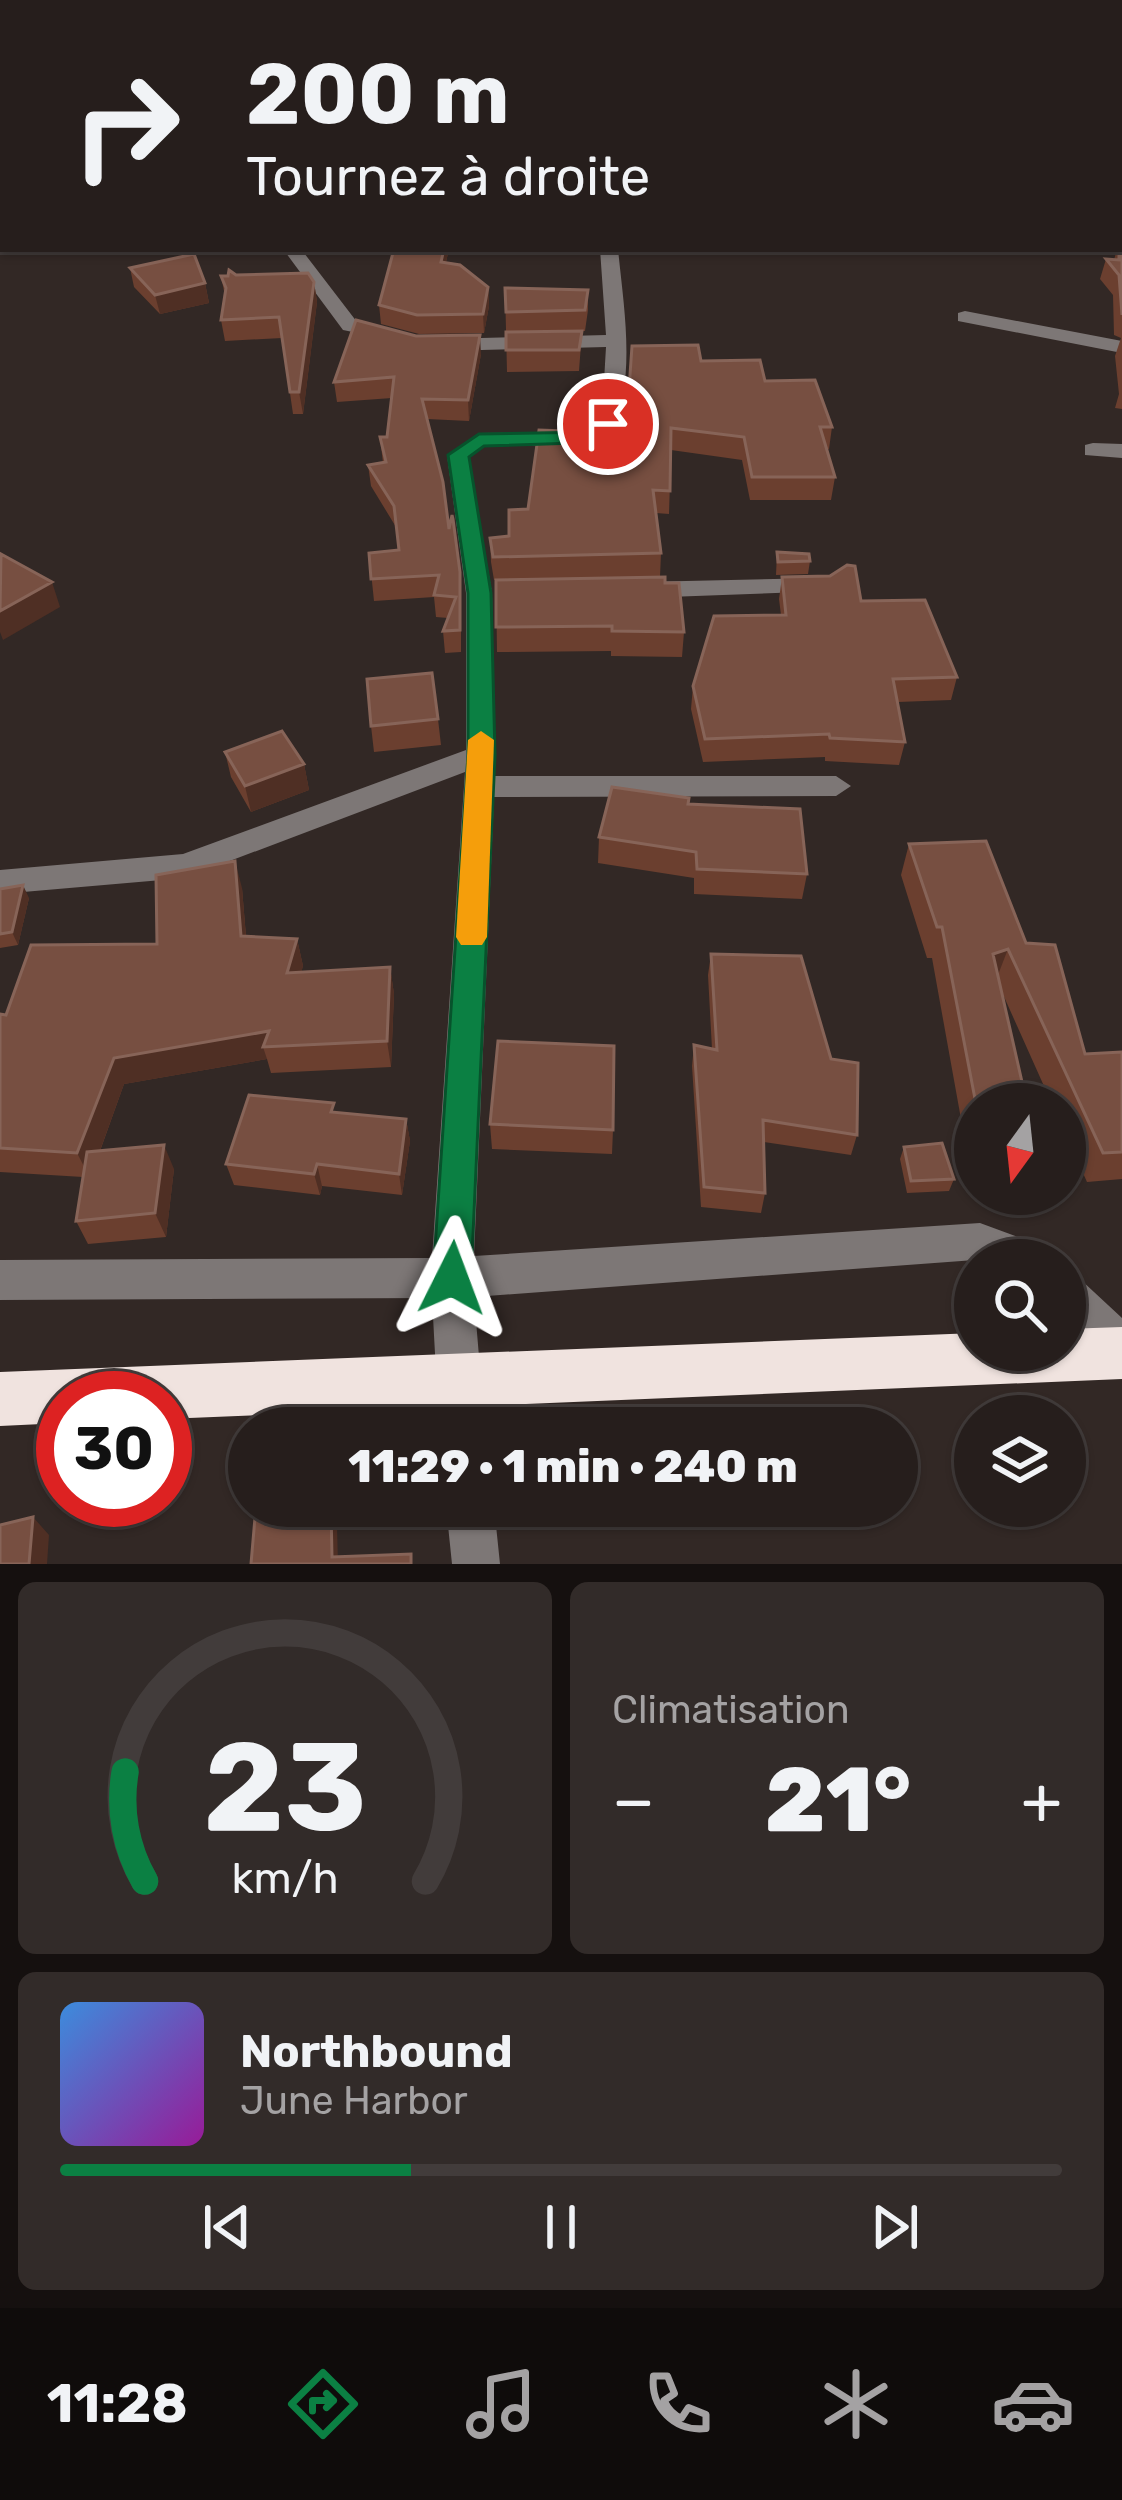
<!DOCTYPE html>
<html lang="fr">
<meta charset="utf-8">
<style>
body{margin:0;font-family:Rubik,sans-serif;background:#322b29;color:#f1f3f6;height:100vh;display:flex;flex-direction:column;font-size:45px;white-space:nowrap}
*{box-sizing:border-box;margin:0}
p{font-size:39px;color:#a4a2a3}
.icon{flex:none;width:66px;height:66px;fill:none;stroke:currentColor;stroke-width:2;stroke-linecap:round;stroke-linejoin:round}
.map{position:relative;height:1564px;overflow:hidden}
.details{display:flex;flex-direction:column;gap:18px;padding:18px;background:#15100f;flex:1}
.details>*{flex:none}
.top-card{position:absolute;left:0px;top:0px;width:1122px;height:252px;box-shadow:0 3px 9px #0004,0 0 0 3px #423c3b;background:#261e1c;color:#f1f3f6;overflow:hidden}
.needle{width:78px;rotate:195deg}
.buttons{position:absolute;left:954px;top:1083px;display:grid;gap:24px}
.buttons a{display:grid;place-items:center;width:132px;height:132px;border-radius:50%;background:#261e1c;box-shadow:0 3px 9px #0004,0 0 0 3px #423c3b;font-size:60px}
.speed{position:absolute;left:36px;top:1371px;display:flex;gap:24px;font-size:60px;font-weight:700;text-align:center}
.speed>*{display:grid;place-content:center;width:156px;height:156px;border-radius:50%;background:#261e1c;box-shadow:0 3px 9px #0004,0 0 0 3px #423c3b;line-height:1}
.speed .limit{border:18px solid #d22;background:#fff;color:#111}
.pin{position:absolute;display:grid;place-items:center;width:102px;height:102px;color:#fff;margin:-51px;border:6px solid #fff;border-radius:50%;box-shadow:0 3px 12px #0007}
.me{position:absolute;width:132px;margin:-66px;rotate:3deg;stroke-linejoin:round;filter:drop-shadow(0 0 9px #0008)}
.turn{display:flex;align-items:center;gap:42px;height:252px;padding:0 48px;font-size:54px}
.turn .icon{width:156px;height:156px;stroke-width:2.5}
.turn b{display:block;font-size:84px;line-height:102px}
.big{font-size:90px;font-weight:800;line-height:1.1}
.details .card{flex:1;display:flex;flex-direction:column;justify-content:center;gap:18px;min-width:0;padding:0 42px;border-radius:18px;background:#322b29}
.details .dial{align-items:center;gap:0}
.dial svg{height:312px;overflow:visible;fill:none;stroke:#423c3b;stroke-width:7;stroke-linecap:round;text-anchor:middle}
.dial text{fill:#f1f3f6;stroke:none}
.song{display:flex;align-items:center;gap:36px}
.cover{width:144px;height:144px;border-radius:18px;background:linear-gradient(135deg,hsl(210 70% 55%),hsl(300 70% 35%))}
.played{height:12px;border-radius:6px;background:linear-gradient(90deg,#0b8043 35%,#423c3b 35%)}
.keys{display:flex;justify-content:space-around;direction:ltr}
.heat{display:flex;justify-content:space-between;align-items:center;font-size:66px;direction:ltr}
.details .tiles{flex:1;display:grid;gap:18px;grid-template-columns:1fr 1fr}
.card:last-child{grid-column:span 2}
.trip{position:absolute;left:228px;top:1407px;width:690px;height:120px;border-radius:60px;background:#261e1c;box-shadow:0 3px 9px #0004,0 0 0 3px #423c3b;font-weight:800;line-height:120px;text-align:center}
.menu{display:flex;height:192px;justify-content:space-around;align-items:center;background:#0f0c0b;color:#a4a2a3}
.menu .icon{width:84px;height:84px}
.menu .selected{color:#0b8043}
.menu b{font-size:54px;color:#f1f3f6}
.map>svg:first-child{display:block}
</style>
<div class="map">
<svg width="1122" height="1564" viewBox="0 0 1122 1564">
<rect width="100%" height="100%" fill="#322825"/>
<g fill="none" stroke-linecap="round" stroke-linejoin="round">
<path fill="#7d7776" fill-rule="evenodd" d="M 0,126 L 3,126 L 0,135 Z
M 1119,230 L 1122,231 L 1122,241 L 1119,240 Z
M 283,249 L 301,249 L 357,322 L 397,333 L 397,341 L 343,330 Z
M 600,249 L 618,249 C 624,311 637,380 610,438 L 599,445 L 484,446 L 469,457 L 492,593 L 495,776 L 836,776 L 851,786 L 836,796 L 494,797 L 474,1256 L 980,1223 L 1042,1246 L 1048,1260 L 975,1260 L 474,1297 L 485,1428 L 439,1428 L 432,1298 L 0,1300 L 0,1260 L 432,1258 L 465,772 L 185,878 L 0,894 L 0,870 L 183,854 L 466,750 L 466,593 L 447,455 L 479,433 L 591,432 L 603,398 L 606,347 L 443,351 L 433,345 L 443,339 L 606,335 Z
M 965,311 L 1122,341 L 1122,353 L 958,321 L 958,313 Z
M 1093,443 L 1122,444 L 1122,458 L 1085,455 L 1085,445 Z
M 821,578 L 834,586 L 830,591 L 641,598 L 628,590 L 641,582 Z
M 1065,1273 L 1080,1279 L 1122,1318 L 1122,1369 L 1107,1362 L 1065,1323 Z
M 446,1506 L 494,1506 L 500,1564 L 452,1564 Z"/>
<path fill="#f0e3df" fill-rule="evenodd" d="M 1122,1327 L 1122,1379 L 165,1419 L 165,1398 L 63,1398 L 63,1423 L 0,1426 L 0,1372 L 975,1333 L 975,1350 L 1065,1350 L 1065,1329 Z"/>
</g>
<path fill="#6b3f2f" d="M 0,0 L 47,0 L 45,3 L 3,3 L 3,43 L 0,46 Z
M 158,0 L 663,0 L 663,3 L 159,3 Z
M 901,0 L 1122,0 L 1122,221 L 1119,220 L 1119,3 L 912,3 Z
M 1122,245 L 1122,409 L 1115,408 L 1119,394 L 1115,356 L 1121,338 L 1114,335 L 1113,295 L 1100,279 L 1106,259 L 1114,260 L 1117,249 Z
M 394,249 L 449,249 L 446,262 L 488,287 L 489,306 L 484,333 L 419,334 L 381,324 L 379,305 Z
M 130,268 L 205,283 L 209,303 L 160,314 L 134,287 Z
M 236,275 L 314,282 L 317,302 L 303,414 L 293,414 L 282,338 L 225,341 L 221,320 L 225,296 L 221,276 Z
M 505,288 L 588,290 L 588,310 L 585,331 L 582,331 L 579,371 L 507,372 Z
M 481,354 L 469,421 L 427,419 L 461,593 L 461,652 L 445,653 L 443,631 L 448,618 L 436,617 L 434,597 L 374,601 L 369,553 L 399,550 L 396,527 L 371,486 L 368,465 L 383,463 L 380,437 L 387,437 L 392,398 L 337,402 L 334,382 Z
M 701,361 L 765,381 L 832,427 L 829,449 L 827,450 L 835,477 L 831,500 L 750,500 L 742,460 L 671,450 L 669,514 L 656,513 L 661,553 L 660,577 L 665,583 L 684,632 L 682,657 L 611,656 L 611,651 L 497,652 L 496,580 L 494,580 L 491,562 L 490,538 L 509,536 L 528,509 L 626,433 Z
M 777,552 L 810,561 L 808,574 L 776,575 Z
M 782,577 L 861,601 L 957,677 L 951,700 L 898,702 L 905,742 L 899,765 L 825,761 L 825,757 L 703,762 L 691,709 L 693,686 L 781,615 L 779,599 Z
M 438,719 L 441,745 L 374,752 L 371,726 Z
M 225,752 L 304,764 L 309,790 L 251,812 L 231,777 Z
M 689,804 L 807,874 L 802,899 L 694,894 L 694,878 L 598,863 L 599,837 Z
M 909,844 L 1026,943 L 1085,1054 L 1122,1052 L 1122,1179 L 1087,1182 L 1065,1133 L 1065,1104 L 1052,1104 L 1001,990 L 975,1104 L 975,1180 L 972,1180 L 932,958 L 927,958 L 901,875 Z
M 242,888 L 246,936 L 297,939 L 303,966 L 301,972 L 390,967 L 394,994 L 391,1067 L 271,1073 L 267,1059 L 124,1084 L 100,1151 L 174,1169 L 166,1237 L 88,1244 L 76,1221 L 83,1177 L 0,1172 L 0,1014 L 6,1015 L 157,944 Z
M 0,889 L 29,898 L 18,945 L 0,948 Z
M 711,954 L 831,1059 L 857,1135 L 851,1155 L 764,1142 L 765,1193 L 761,1213 L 701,1207 L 692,1066 L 694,1045 L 712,1049 L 708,975 Z
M 335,1112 L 406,1119 L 410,1141 L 402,1195 L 322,1186 L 320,1195 L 234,1185 L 226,1164 Z
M 490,1124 L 613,1130 L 612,1154 L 492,1149 Z
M 904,1147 L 954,1179 L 949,1191 L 907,1193 L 900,1159 Z"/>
<path fill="#4f2f24" d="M 444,249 L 449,249 L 442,280 L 441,262 Z
M 314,282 L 317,302 L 303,414 L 299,392 Z
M 205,283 L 209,303 L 160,314 L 155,295 Z
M 488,287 L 489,306 L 484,333 L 483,314 Z
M 480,335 L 481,354 L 469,421 L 468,400 Z
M 52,582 L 60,607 L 3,640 L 0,632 L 0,611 Z
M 304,764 L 309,790 L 251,812 L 245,786 Z
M 235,861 L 242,888 L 248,962 L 241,936 Z
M 23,885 L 29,898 L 18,945 L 12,932 Z
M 297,939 L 303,966 L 294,999 L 287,973 Z
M 1008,949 L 996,980 L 993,954 Z
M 390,967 L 394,994 L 391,1067 L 387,1041 Z
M 269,1031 L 263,1047 L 267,1059 L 124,1084 L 90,1178 L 77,1153 L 114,1058 Z
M 406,1119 L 410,1141 L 402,1195 L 399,1174 Z
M 164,1145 L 174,1169 L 166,1237 L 155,1213 Z
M 317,1164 L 322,1186 L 320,1195 L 314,1174 Z
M 331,1509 L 337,1526 L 338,1564 L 332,1557 Z
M 33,1517 L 49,1535 L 47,1564 L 29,1564 Z"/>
<path fill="#774f41" stroke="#876458" stroke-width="3" d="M 0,0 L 20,0 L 20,3 L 3,3 L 3,28 L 0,31 Z
M 193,0 L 609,0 L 611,3 L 189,3 Z
M 946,0 L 1122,0 L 1122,204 L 1119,203 L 1119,3 L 958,3 Z
M 1119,245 L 1122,245 L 1122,315 L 1119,275 L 1106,259 L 1119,260 Z
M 394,249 L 444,249 L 441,262 L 460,265 L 488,287 L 483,314 L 417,315 L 379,305 Z
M 194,254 L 205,283 L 155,295 L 130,268 Z
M 229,270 L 236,275 L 308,273 L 314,282 L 299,392 L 290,392 L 279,317 L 221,320 L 226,288 L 221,276 L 228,276 Z
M 505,288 L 588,290 L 585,310 L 506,312 Z
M 356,320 L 416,336 L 480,335 L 468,400 L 422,399 L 443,482 L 449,529 L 452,515 L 453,519 L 460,572 L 460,630 L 443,631 L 456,597 L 434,595 L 439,575 L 371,579 L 369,553 L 399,550 L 394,506 L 368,465 L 386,462 L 380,437 L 387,437 L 394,377 L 334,382 Z
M 582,331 L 579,350 L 506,350 L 506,332 Z
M 698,345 L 701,361 L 760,360 L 765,381 L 815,380 L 832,427 L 820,427 L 835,477 L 752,477 L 744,437 L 671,428 L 670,491 L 653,490 L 661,553 L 493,557 L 490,538 L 509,536 L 509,510 L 528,509 L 539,430 L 626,433 L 632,346 Z
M 777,552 L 809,554 L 810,561 L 778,562 Z
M 1,554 L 52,582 L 0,611 Z
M 847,565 L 855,566 L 861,601 L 925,600 L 957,677 L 893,679 L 905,742 L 830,738 L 829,734 L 705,739 L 693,686 L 714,616 L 786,615 L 782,577 L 830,576 Z
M 665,577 L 665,583 L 679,583 L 684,632 L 612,631 L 612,626 L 496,627 L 496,580 Z
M 432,673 L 438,719 L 371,726 L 367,679 Z
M 282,731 L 304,764 L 245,786 L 225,752 Z
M 612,787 L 689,798 L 688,804 L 800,809 L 807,874 L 697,869 L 696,852 L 599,837 Z
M 986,841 L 1026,943 L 1055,945 L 1085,1054 L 1122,1052 L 1122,1152 L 1103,1153 L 1008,949 L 993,954 L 1027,1104 L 976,1104 L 942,927 L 937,927 L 909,844 Z
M 235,861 L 241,936 L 297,939 L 287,973 L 390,967 L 387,1041 L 263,1047 L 269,1031 L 114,1058 L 77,1153 L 0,1148 L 0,1014 L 6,1015 L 31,945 L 157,944 L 156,875 Z
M 23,885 L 12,932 L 0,934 L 0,889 Z
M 711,954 L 801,956 L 831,1059 L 858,1063 L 857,1135 L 763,1120 L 765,1193 L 704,1187 L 694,1045 L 717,1050 Z
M 498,1041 L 614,1046 L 613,1130 L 490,1124 Z
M 249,1095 L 334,1103 L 331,1112 L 406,1119 L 399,1174 L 317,1164 L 314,1174 L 226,1164 Z
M 942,1143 L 954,1179 L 911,1181 L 904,1147 Z
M 164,1145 L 155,1213 L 76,1221 L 87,1152 Z
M 256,1506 L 291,1506 L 291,1509 L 331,1509 L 332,1557 L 411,1554 L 411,1564 L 251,1564 Z
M 33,1517 L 29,1564 L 0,1564 L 0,1525 Z"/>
<path fill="#0b8043" stroke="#07532c" stroke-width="3" d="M 601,420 L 618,424 L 605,442 L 484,446 L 469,457 L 491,593 L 495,755 L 471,1278 L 466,1291 L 452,1296 L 439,1291 L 433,1278 L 468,755 L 468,593 L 448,455 L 479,434 L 593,432 Z"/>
<path fill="#f59e0b" d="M 481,731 L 494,740 L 487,937 L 482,945 L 461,945 L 456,937 L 468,740 Z"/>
</svg>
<div class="buttons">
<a><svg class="needle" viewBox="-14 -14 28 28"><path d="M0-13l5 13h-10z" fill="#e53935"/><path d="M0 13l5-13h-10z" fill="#a4a2a3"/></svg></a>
<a><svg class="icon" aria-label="search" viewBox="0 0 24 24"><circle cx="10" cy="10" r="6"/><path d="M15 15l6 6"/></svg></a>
<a><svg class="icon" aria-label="layers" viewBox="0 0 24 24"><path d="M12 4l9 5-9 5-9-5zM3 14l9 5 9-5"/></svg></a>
</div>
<div class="speed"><div class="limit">30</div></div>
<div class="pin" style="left:608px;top:424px;background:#d93025"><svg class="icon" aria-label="arrive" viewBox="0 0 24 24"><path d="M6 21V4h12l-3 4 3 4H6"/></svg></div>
<svg class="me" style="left:452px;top:1278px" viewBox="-20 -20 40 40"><path d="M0-17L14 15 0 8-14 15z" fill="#0b8043" stroke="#fff" stroke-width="4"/></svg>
<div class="trip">11:29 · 1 min · 240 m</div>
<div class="top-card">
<div class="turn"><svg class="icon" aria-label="right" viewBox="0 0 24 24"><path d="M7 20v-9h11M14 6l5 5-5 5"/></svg><div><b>200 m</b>Tournez à droite</div></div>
</div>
</div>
<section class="details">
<div class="tiles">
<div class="card dial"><svg viewBox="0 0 100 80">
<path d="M14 69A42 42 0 1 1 86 69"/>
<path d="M14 69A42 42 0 0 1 9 41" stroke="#0b8043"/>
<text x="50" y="56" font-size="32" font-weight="700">23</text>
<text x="50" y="72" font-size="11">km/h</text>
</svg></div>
<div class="card"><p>Climatisation</p>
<div class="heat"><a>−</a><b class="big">21°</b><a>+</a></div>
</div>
<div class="card">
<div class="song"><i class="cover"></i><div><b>Northbound</b><p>June Harbor</p></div></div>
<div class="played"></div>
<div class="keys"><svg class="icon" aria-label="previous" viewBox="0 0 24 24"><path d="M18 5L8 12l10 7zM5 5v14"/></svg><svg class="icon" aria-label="pause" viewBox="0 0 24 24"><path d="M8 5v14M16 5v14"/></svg><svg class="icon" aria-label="next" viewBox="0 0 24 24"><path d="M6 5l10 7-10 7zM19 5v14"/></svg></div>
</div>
</div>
</section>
<nav class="menu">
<b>11:28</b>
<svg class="icon selected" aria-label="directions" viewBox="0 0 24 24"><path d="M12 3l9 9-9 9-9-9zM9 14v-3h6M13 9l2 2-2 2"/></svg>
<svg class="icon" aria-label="music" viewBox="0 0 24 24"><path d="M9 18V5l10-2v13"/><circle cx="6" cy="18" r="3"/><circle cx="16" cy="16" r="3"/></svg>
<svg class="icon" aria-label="phone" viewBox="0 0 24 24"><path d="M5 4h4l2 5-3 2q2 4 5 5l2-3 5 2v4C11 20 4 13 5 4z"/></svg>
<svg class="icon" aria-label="climate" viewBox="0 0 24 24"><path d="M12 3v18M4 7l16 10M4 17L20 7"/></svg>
<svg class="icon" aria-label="car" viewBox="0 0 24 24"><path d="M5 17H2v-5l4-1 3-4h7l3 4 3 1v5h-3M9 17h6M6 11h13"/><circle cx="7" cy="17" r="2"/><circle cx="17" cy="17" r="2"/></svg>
</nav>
